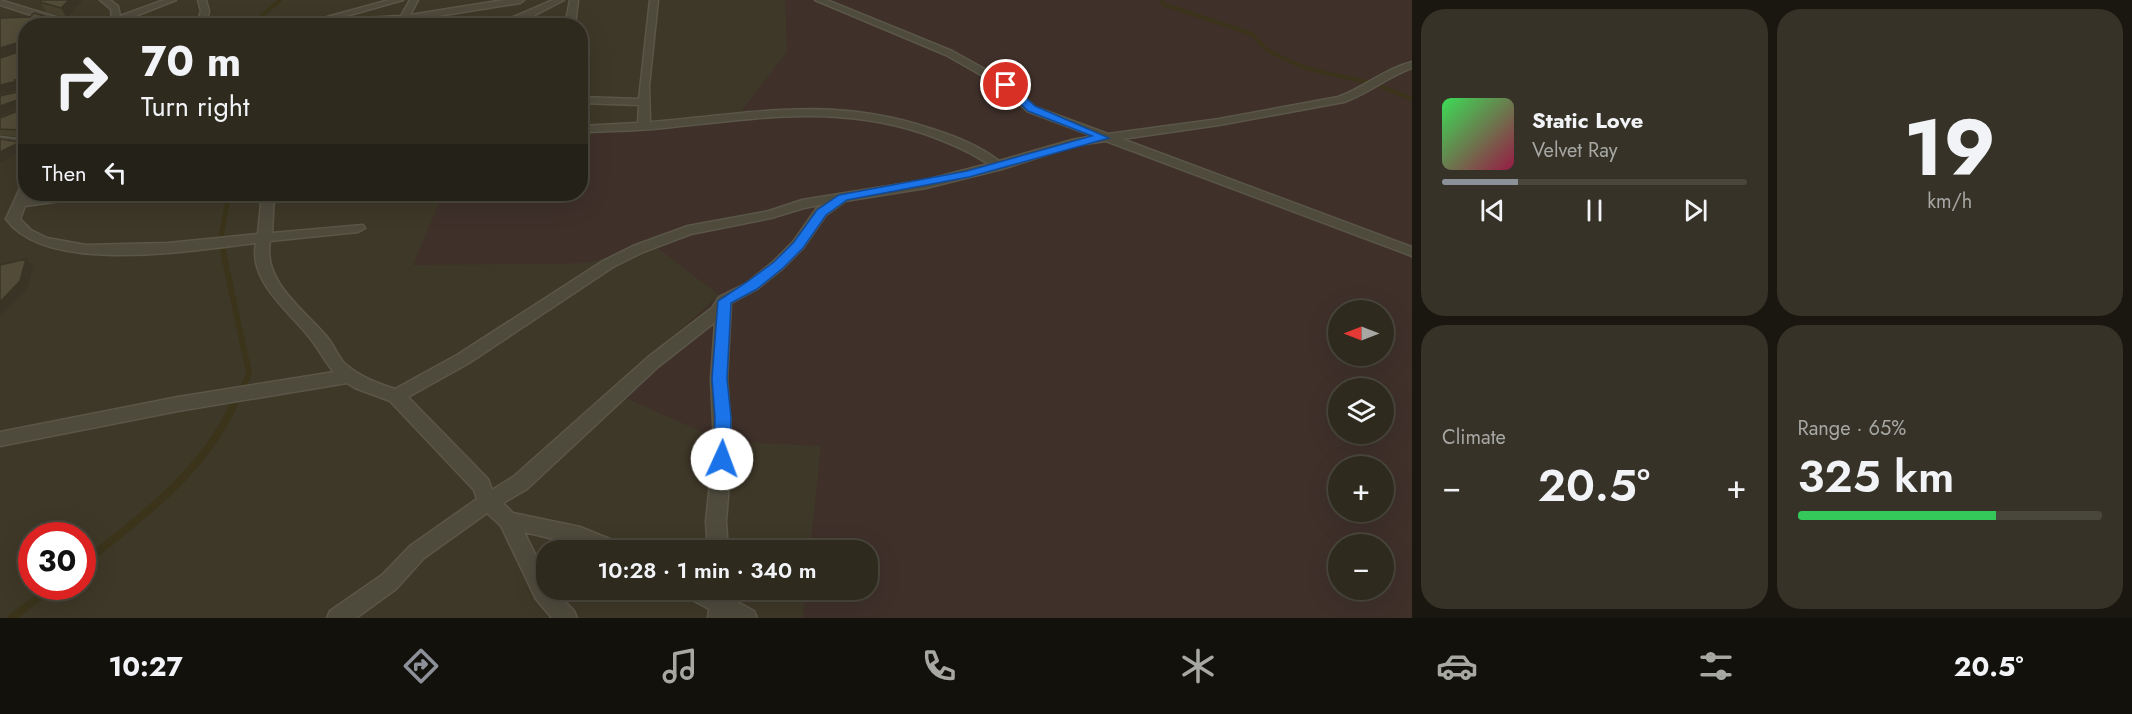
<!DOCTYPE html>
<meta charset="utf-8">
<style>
body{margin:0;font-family:Jost,sans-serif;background:#363227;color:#f1f3f6;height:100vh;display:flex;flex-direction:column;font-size:22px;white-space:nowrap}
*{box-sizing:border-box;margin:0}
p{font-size:20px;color:#a7a7a4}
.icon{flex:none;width:33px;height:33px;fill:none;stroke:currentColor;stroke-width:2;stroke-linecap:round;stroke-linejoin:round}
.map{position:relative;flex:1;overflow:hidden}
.panel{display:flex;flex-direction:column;gap:9px;padding:9px;background:#191710;width:720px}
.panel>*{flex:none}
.guide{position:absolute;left:18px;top:18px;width:570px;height:183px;border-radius:24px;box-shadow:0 6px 24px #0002,0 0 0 2px #49463c;background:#2e2a1e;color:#f1f3f6;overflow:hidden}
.needle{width:39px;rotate:270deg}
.fabs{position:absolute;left:1328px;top:300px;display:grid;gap:12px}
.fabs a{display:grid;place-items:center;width:66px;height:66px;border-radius:50%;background:#2e2a1e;box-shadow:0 6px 24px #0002,0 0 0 2px #49463c;font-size:30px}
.speed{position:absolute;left:18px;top:522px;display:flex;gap:12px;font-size:30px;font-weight:700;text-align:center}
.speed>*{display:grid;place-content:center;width:78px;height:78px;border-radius:50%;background:#2e2a1e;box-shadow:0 6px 24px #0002,0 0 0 2px #49463c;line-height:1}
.speed .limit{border:9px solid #d22;background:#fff;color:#111}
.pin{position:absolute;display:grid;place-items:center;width:51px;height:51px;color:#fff;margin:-26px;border:3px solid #fff;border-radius:50%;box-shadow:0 2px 6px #0007}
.me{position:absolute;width:66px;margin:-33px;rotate:2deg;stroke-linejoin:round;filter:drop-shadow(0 0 4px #0008)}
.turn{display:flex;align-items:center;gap:21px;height:126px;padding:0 24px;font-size:27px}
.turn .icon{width:78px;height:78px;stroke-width:2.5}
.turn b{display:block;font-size:42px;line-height:51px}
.then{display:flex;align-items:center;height:57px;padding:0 24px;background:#0003;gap:12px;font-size:22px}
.big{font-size:45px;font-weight:600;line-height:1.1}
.panel .card{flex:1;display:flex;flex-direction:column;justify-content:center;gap:9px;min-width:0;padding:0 21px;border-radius:24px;background:#363227}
.panel .dial{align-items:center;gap:0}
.dial b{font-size:78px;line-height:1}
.song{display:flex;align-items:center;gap:18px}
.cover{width:72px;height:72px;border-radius:9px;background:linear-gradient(135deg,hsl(130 70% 55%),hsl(340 70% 35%))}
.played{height:6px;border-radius:3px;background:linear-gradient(90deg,#8c9099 25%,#49463c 25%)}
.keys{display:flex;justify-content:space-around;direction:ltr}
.heat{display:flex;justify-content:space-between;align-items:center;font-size:33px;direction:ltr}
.charge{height:9px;border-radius:4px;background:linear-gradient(90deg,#34c759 65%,#49463c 0)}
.panel .tiles{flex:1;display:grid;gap:9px;grid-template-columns:repeat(2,1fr)}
.trip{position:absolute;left:536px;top:540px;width:342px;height:60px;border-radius:24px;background:#2e2a1e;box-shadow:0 6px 24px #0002,0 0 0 2px #49463c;font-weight:600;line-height:60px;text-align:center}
.menu{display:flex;height:96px;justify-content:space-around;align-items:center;background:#12110c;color:#a7a7a4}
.menu .icon{width:42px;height:42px}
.menu .selected{color:#8c9099}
.menu b{font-size:27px;color:#f1f3f6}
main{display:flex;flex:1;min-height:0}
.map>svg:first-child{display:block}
</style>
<main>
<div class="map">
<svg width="1412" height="618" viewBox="0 0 1412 618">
<rect width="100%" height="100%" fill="#3e3828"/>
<path fill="#3f302a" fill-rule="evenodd" d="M 785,0 L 1412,0 L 1412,618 L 803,618 L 806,590 L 867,590 L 867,550 L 810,550 L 821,446 L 723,441 L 612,392 L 719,295 L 651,243 L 588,263 L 413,265 L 443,194 L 580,194 L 581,153 L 588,153 L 593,129 L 739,114 L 787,52 ZM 1338,310 L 1383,310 L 1383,356 L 1338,356 ZM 1338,388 L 1383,388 L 1383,434 L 1338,434 ZM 1338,466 L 1383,466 L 1383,512 L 1338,512 ZM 1338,544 L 1383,544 L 1383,590 L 1338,590 Z"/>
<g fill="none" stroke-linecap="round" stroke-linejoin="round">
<path stroke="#3b341b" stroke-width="4" d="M 1162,0 L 1163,4 L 1252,34 L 1268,51 L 1305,68 L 1375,84 L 1412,99
M 250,26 L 280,0"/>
<path stroke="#3b341b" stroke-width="5" d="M 220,242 L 229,194"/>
<path stroke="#3b341b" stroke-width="6" d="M 221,241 L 249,374 L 232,410"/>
<path stroke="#3b341b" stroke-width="8" d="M 82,564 C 138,520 201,474 232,408
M 12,618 L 53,586"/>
<defs>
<path id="street" d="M 0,0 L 79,24 L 80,26 L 65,26 L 0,5 Z
M 100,0 L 110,0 L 118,6 L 120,16 L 164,0 L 176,0 L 110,26 L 96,26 L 112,19 L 111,9 Z
M 198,0 L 206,0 L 209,11 L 206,26 L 196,26 L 201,11 Z
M 389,0 L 403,0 L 332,20 L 327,17 Z
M 410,0 L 418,0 L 410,15 L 504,0 L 524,0 L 520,3 L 407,21 L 405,26 L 397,26 L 397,22 L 331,26 L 302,24 L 307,21 L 401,16 Z
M 553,0 L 564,0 L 514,26 L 505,26 L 509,19 Z
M 570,0 L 578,0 L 575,26 L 565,26 Z
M 650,0 L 658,0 L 649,86 L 650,122 C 751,114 828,95 929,128 C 954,136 979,145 999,161 L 1072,140 L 1093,136 L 1027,111 L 1002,87 L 946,55 L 815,0 L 827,0 L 952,51 L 1010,83 L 1035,107 L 1108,134 L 1219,119 L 1338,97 C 1364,88 1384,69 1412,62 L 1412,68 C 1387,77 1368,94 1344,102 L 1219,125 L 1122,139 L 1412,247 L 1412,256 L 1106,141 L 1077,145 L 1002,169 L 926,188 L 845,201 L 826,215 L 803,248 L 783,268 L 757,289 L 731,303 L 727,379 L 732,445 L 726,522 L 728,550 L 708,550 L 706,522 L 714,445 L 711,379 L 715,322 L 659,366 L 527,489 L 503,503 L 513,513 L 580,527 L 622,544 L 625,550 L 593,550 L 579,545 L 524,532 L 546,576 L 546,590 L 554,590 L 574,611 L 577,618 L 552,618 L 536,599 L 501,526 L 487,513 L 424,558 L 396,589 L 356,618 L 327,618 L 330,611 L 382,575 L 410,546 L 477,499 L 474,490 L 390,401 L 355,388 L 347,383 L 178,411 L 0,446 L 0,432 L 178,397 L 334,372 C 325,362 319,349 310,338 C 289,311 248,281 256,243 C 194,250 47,276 6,219 L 22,184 L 26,183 L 26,194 L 30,194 L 28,198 L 58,194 L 88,194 L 82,198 L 25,206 L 20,219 L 31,230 L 47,238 L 86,245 L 168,243 L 258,234 L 262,194 L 274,194 L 272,233 L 363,225 L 365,228 L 358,232 L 270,241 C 262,281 304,310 327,337 C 334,345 338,357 345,364 C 360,377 377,383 395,389 L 457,355 L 603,261 L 633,246 L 688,226 L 769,211 L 802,200 L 926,180 L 988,164 C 968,150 945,141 922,133 C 833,104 753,119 663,128 C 636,131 608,131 580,132 L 580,126 L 638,123 L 639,105 L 580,103 L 580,97 L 639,99 ZM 824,204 L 816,209 L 793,242 L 773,262 L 747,283 L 719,297 L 712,308 L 647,358 L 513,477 L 492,490 L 488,479 L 408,397 L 469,363 L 613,267 L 643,252 L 691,234 L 771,218 L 804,208 Z
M 0,137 L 26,140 L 26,147 L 0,143 Z
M 684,590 L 730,590 L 730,598 L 754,611 L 757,618 L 708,618 L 709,609 L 687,597 Z"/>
</defs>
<use href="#street" stroke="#5a5648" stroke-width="3"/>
<use href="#street" fill="#4e4a3c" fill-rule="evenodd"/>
</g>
<path fill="#47402f" d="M 41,0 L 83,0 L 67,18 L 46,12 L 40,2 Z
M 0,18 L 26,26 L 26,145 L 22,141 L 22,137 L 0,135 L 0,118 L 23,109 L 23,107 L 0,116 L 22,91 L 22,50 L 0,57 Z"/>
<path fill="#393426" d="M 69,0 L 83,0 L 67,18 L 61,8 Z
M 23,41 L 26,49 L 0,57 L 0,48 Z
M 26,76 L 26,85 L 23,88 L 0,94 L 0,85 Z
M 20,99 L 25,106 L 0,116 L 0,106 Z
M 20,142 L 26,149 L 0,163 L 0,152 Z
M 26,259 L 33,267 L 27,290 L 0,317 L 0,302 Z"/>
<path fill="#524b37" stroke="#393426" stroke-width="1.5" d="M 41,0 L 69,0 L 61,8 L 40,2 Z
M 34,13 L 60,21 L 69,22 L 76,26 L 26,26 L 26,76 L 15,80 L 18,81 L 0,85 L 0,58 L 22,51 L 23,41 L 0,48 L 0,18 L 30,17 Z
M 122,18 L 135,22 L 178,25 L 103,26 Z
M 23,82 L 26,83 L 26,139 L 22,141 L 21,130 L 0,129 L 0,118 L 23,109 L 23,101 L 20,99 L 0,106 L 0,96 L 22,91 Z
M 0,139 L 20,142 L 0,152 Z
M 26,259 L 20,281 L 0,302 L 0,265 Z"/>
<path fill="#1a73e8" stroke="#114b97" stroke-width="1.5" d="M 1003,83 L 1010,83 L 1035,106 L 1109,138 L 969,177 L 847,200 L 826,215 L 803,248 L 783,268 L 757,289 L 731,303 L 727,379 L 731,417 L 730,459 L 728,464 L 722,466 L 716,464 L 714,459 L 715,417 L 712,379 L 718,301 L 747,282 L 774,262 L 794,242 L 817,210 L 839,195 L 967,171 L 1092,136 L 1028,111 L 1003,87 Z"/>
</svg>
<div class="fabs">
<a><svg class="needle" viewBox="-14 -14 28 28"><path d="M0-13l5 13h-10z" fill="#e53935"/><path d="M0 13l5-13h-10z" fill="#a7a7a4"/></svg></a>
<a><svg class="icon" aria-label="layers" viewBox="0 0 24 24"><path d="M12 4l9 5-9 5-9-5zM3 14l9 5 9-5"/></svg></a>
<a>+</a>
<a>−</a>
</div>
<div class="speed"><div class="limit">30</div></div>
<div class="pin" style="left:1006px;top:85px;background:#d93025"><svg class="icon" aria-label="arrive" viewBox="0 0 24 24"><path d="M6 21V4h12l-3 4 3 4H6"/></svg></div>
<svg class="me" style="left:722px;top:459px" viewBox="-20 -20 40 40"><circle r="19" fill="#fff"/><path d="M0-13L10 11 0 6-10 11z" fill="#1a73e8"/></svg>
<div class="trip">10:28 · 1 min · 340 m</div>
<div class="guide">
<div class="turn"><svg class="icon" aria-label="right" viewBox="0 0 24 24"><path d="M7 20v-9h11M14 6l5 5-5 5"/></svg><div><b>70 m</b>Turn right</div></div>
<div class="then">Then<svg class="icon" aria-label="left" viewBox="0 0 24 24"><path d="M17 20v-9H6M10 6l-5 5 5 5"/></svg></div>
</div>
</div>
<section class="panel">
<div class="tiles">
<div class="card">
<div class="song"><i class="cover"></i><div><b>Static Love</b><p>Velvet Ray</p></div></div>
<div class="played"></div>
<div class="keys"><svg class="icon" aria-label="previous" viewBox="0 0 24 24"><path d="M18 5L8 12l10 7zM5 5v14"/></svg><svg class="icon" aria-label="pause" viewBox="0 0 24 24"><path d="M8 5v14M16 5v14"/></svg><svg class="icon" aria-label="next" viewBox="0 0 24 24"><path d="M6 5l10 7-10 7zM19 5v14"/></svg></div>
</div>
<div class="card dial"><b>19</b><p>km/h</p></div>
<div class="card"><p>Climate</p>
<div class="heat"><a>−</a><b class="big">20.5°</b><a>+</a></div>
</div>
<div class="card"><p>Range · 65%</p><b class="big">325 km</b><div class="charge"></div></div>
</div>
</section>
</main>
<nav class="menu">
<b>10:27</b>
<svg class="icon selected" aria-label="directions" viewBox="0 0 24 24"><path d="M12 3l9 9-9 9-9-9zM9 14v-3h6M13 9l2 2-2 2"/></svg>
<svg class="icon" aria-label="music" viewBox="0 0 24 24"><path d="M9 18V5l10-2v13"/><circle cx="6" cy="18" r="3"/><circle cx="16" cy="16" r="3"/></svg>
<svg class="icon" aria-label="phone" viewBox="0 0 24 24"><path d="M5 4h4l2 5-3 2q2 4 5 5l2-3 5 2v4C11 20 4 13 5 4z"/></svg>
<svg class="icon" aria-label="climate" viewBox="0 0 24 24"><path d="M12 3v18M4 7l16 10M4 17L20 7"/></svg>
<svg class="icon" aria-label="car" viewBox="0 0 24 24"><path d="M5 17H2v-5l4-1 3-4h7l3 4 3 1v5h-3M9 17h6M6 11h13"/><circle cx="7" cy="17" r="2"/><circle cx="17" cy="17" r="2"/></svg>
<svg class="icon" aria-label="filters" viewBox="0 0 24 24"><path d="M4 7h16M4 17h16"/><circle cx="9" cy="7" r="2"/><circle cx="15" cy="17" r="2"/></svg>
<b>20.5°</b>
</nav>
